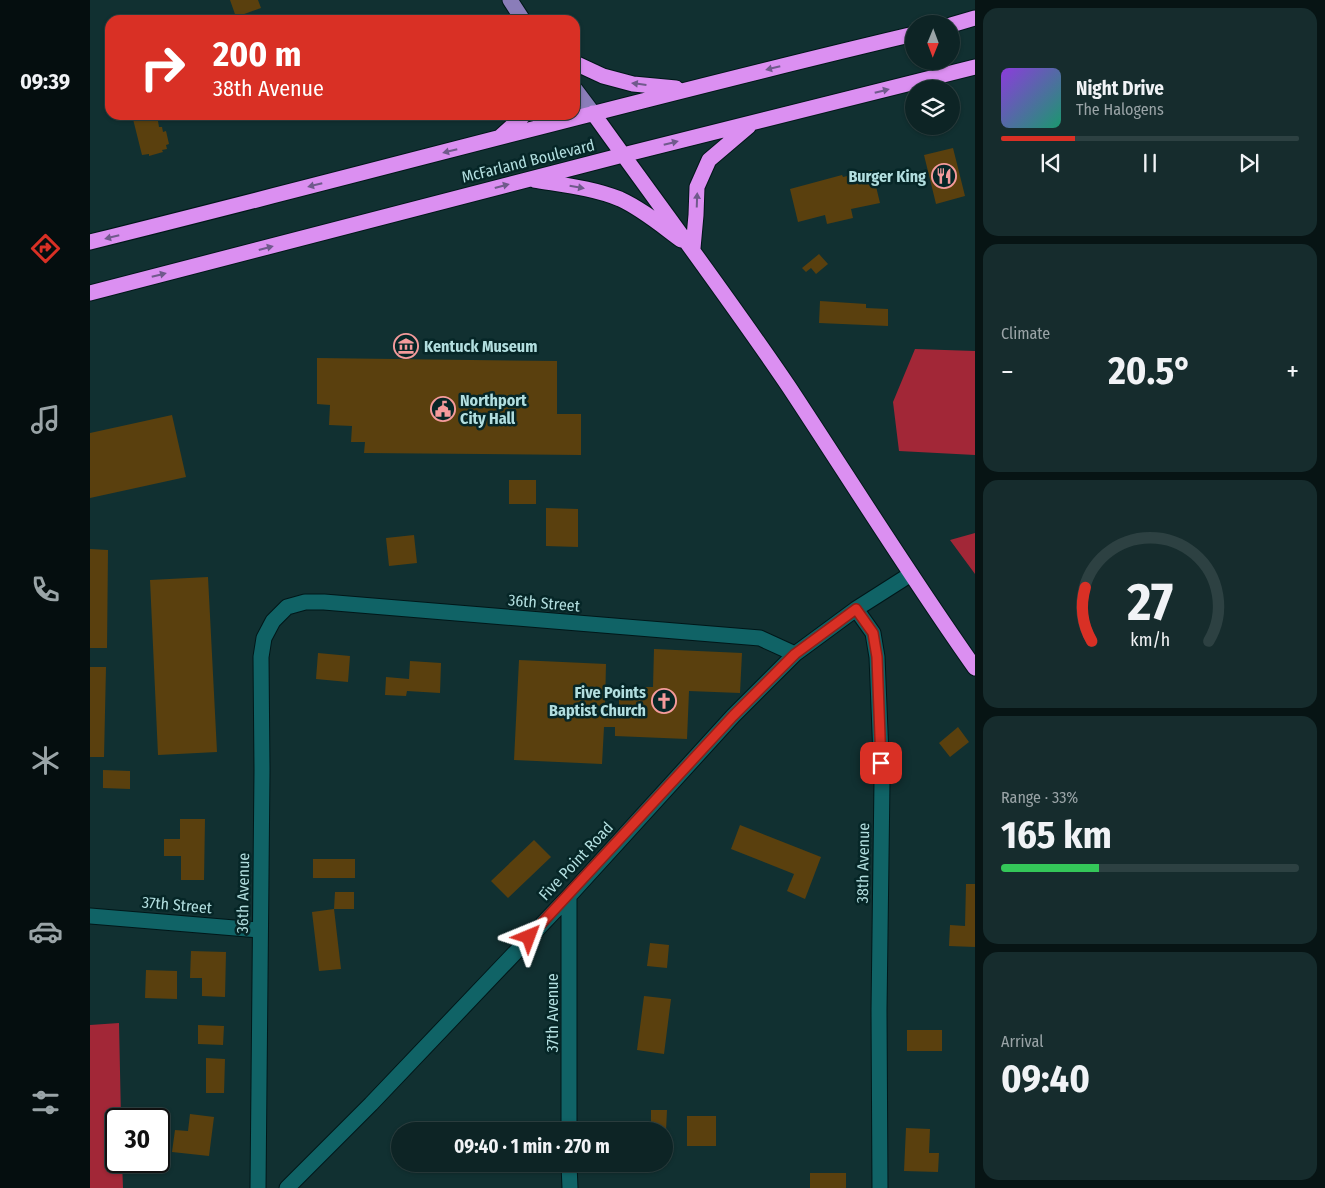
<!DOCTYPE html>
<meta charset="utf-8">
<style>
body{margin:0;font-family:"Fira Sans Condensed",sans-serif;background:#162c2d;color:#f1f3f6;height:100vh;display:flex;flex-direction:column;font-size:19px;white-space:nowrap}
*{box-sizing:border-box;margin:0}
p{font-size:16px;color:#9aa4a7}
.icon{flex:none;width:28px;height:28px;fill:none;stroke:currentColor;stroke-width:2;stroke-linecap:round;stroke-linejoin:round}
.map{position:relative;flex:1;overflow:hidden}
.sheet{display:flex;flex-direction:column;gap:8px;padding:8px;background:#071414;width:350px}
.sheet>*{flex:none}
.hud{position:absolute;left:15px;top:15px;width:475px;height:105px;border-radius:15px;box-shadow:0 1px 4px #0004,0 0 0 1px #2d4142;background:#d93025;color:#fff;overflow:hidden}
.needle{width:32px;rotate:181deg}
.buttons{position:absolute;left:815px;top:15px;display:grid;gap:10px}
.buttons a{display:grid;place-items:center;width:55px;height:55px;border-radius:50%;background:#0d2425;box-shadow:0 1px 4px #0004,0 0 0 1px #2d4142;font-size:25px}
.speed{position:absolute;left:15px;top:1108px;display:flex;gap:10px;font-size:25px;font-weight:700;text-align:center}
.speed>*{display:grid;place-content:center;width:65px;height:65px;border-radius:50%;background:#0d2425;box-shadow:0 1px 4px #0004,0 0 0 1px #2d4142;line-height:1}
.speed .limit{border:2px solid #111;border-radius:8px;background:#fff;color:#111}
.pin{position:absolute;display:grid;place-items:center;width:42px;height:42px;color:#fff;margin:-21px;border-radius:10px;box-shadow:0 2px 8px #0006}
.me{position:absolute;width:55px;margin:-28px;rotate:44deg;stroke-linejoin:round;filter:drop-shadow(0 0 4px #0008)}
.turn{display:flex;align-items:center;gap:18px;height:105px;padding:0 25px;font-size:22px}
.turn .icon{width:65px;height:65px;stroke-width:2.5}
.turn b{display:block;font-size:35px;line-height:42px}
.big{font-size:38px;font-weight:700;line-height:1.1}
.sheet .tile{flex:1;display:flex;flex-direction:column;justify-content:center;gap:8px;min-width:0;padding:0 18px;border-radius:15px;background:#162c2d}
.sheet .dial{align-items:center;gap:0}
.dial svg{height:130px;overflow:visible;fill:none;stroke:#2d4142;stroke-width:7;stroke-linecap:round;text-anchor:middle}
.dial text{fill:#f1f3f6;stroke:none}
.song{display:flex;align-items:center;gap:15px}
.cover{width:60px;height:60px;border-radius:8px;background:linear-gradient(135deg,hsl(270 70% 55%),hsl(160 70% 35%))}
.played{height:5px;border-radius:2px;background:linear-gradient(90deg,#d93025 25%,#2d4142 25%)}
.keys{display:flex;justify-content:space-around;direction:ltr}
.heat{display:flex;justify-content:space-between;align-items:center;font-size:28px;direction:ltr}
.charge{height:8px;border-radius:4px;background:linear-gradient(90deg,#34c759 33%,#2d4142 0)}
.trip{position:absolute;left:301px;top:1122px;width:282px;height:50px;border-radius:25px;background:#0d2425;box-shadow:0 1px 4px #0004,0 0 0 1px #2d4142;font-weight:700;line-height:50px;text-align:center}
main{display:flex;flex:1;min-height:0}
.tabs{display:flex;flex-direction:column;width:90px;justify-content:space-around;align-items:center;background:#050e0f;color:#9aa4a7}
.tabs .icon{width:35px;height:35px}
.tabs .active{color:#d93025}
.tabs b{font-size:22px;color:#f1f3f6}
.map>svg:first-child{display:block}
</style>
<main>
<nav class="tabs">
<b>09:39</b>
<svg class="icon active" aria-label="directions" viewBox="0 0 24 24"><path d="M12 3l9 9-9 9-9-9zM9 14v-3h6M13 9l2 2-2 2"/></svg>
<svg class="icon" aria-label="music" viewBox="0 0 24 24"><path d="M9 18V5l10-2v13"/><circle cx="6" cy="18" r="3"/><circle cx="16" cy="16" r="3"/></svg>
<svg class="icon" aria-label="phone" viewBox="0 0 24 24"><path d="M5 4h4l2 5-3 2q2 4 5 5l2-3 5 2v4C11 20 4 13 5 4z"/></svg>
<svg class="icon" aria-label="climate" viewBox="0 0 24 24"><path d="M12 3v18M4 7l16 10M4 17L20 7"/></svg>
<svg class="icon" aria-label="car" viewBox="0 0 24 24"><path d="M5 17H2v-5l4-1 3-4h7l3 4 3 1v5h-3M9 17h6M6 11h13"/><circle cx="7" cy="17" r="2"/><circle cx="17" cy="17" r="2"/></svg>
<svg class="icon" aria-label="filters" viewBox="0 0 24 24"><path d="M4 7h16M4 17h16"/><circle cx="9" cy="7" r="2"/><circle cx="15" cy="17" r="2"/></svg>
</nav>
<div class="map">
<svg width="885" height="1188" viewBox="0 0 885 1188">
<rect width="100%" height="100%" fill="#113031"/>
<path fill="#a22737" d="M 825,349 L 885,351 L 885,455 L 809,451 L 803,402 Z
M 885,533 L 885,574 L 860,540 Z
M 29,1023 L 31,1119 L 26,1119 L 26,1161 L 32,1161 L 33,1188 L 0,1188 L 0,1025 Z"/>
<path fill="#5a400e" d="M 140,0 L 168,0 L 171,8 L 146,17 Z
M 42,115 L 67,115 L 69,127 L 72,127 L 73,132 L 76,131 L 79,144 L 76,145 L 77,149 L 72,150 L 73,152 L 59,156 L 59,154 L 52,155 Z
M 863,148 L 875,196 L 846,204 L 834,155 Z
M 782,170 L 790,203 L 761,209 L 763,218 L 737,224 L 735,215 L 708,222 L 700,189 L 752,175 L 753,177 Z
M 729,254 L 738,264 L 726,274 L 721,268 L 716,272 L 712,268 Z
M 730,301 L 776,304 L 776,308 L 798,309 L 798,326 L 729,323 Z
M 227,358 L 467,361 L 467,414 L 491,414 L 491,455 L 274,453 L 275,442 L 261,442 L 262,426 L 239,425 L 240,405 L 227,404 Z
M 82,415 L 96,477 L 0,498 L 0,433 Z
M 419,480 L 446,480 L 446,504 L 419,504 Z
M 456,508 L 488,509 L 488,547 L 456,546 Z
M 324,535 L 327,563 L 299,566 L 296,538 Z
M 0,549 L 18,550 L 17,648 L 0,648 Z
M 118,577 L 127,752 L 68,755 L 60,580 Z
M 564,649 L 652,653 L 650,693 L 599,691 L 597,739 L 525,736 L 525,727 L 514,727 L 512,764 L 424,760 L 429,660 L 516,664 L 515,705 L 529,706 L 529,695 L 554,697 L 554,687 L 563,687 Z
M 228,653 L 260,656 L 258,682 L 226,679 Z
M 320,661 L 351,663 L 350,693 L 317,691 L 316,696 L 295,695 L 296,677 L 319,679 Z
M 0,667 L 16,667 L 14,757 L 0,757 Z
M 868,727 L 879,742 L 860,757 L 849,743 Z
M 13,770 L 40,771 L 40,789 L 13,788 Z
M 90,819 L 115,819 L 114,880 L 91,880 L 91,856 L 74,856 L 74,839 L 90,839 Z
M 650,825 L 731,857 L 715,899 L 697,891 L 704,874 L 641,849 Z
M 444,840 L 461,857 L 418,898 L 401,881 Z
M 223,859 L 265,859 L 265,878 L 223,878 Z
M 876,884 L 885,884 L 885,947 L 859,946 L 860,925 L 875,926 Z
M 245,892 L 264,892 L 264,909 L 244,909 Z
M 244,909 L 251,969 L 229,971 L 222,912 Z
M 560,943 L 579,945 L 577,968 L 557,966 Z
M 101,951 L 136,952 L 135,997 L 112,996 L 112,978 L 100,978 Z
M 56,970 L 87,971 L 87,999 L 55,998 Z
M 554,996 L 581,999 L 574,1054 L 547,1050 Z
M 108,1025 L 134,1026 L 133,1045 L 108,1044 Z
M 817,1030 L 852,1030 L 852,1051 L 817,1051 Z
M 116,1058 L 135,1059 L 134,1093 L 116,1093 Z
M 561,1110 L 577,1110 L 576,1131 L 561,1131 Z
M 100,1114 L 124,1117 L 119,1156 L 82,1152 L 85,1130 L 98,1131 Z
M 597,1116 L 626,1116 L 626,1146 L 597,1146 Z
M 816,1128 L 840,1129 L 839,1153 L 849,1153 L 848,1172 L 814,1171 Z
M 720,1173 L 756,1173 L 756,1188 L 720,1188 Z"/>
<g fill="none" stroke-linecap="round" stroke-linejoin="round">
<defs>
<path id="minor" d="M 479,896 L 479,1131
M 0,916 L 170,930
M 479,1164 L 480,1188
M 168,1188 L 172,770 L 171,657 L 174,638 L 183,621 L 197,607 L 215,602 L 234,602 L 670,638 L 705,654
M 197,1188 L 281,1104 L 479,896 L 643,716 L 705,654 L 766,609
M 790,1188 L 789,1010 L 792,781 L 787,657 L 783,633 L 766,609 L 821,574"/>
<path id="major" d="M 420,0 L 433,20
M 485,89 L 503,113"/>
<path id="highway" d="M 861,25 L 885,18
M 485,63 L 513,76 L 543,84 L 586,88
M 503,113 C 568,204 636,294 699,387 C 761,481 820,576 885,668
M 411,136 L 434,115
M 444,180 C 473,185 503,188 530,199 C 552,209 572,226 591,240
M 0,242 C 275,174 548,99 824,34
M 603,248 L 606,215 L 607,187 L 619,160 L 659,126
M 0,293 L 533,155 L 885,67"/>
</defs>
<use href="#minor" stroke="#001719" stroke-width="17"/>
<use href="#major" stroke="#001719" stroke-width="17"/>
<use href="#highway" stroke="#001719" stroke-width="17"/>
<use href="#minor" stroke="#106366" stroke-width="15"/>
<use href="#major" stroke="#8a7db9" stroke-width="15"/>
<use href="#highway" stroke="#db8ff1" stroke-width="15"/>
</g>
<defs><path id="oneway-solid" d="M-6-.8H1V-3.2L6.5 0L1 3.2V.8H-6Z" transform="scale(1.25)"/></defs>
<g fill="#705a8c">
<use href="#oneway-solid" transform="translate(683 68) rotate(166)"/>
<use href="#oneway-solid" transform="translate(549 84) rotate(-173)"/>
<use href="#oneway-solid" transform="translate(792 91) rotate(-14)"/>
<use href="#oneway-solid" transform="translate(581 143) rotate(-14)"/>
<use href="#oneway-solid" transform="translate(360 151) rotate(166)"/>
<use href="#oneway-solid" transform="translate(225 185) rotate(166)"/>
<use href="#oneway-solid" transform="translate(412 186) rotate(-15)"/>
<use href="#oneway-solid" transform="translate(487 187) rotate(10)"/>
<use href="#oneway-solid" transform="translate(607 200) rotate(-88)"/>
<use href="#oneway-solid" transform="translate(22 237) rotate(166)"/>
<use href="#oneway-solid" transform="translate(176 248) rotate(-15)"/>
<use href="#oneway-solid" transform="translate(69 275) rotate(-14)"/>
</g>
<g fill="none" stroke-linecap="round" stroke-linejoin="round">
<defs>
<path id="route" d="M 439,937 L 643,716 L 705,654 L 766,609 L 783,633 L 787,657 L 791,763"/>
</defs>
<use href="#route" stroke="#8d1f18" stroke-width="12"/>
<use href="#route" stroke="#d93025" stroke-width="9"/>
</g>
<defs>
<symbol id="restaurant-ring" viewBox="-11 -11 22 22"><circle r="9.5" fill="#062627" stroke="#f59b9c" stroke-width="1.5"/><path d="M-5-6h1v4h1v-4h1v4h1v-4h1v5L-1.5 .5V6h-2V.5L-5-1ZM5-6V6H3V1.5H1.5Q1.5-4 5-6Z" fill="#f59b9c"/></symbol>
<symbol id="museum-ring" viewBox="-11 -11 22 22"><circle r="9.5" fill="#062627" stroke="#f59b9c" stroke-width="1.5"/><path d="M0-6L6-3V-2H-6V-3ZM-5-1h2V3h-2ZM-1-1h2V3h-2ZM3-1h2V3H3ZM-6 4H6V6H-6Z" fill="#f59b9c"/></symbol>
<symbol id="civic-ring" viewBox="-11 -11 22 22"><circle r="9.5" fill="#062627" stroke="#f59b9c" stroke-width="1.5"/><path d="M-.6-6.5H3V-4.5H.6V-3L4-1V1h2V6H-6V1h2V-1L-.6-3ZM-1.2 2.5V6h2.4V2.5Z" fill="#f59b9c"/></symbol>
<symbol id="church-ring" viewBox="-11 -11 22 22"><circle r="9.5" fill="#062627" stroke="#f59b9c" stroke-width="1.5"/><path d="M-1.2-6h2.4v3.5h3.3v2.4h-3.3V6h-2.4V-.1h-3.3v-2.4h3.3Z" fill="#f59b9c"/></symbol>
</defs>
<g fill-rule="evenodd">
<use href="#restaurant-ring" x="840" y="162" width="28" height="28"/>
<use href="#museum-ring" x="302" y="332" width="28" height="28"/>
<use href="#civic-ring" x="339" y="395" width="28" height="28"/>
<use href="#church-ring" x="560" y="687" width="28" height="28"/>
</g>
<g text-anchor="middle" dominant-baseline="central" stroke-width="5" stroke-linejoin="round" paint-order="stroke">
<g font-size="16" fill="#b2dedf" stroke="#062627">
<text transform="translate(438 161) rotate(-14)">McFarland Boulevard</text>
<text transform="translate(454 603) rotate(5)">36th Street</text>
<text transform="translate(486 861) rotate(-47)">Five Point Road</text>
<text transform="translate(773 863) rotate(-89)">38th Avenue</text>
<text transform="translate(153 893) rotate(-89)">36th Avenue</text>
<text transform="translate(87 905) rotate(5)">37th Street</text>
<text transform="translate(462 1013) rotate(-90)">37th Avenue</text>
</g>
<g font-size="16" font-weight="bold" fill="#b2dedf" stroke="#062627" text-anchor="end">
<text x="836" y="176">Burger King</text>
<text x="334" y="346" text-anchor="start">Kentuck Museum</text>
<text x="370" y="400" text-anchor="start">Northport<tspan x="370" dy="18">City Hall</tspan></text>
<text x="556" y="692">Five Points<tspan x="556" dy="18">Baptist Church</tspan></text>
</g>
</g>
</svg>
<div class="buttons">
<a><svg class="needle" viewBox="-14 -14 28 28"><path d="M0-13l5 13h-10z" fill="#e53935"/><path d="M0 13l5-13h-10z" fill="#9aa4a7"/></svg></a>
<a><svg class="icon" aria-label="layers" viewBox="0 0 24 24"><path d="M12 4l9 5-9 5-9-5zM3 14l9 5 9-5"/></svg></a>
</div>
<div class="speed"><div class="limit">30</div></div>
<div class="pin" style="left:791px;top:763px;background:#d93025"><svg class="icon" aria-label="arrive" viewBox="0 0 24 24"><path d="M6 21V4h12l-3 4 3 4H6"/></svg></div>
<svg class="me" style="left:439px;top:937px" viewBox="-20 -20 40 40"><path d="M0-17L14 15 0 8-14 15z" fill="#d93025" stroke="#fff" stroke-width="4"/></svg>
<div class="trip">09:40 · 1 min · 270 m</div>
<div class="hud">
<div class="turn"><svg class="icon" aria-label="right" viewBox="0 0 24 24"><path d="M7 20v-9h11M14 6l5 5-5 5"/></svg><div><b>200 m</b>38th Avenue</div></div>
</div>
</div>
<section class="sheet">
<div class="tile">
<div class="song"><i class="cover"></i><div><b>Night Drive</b><p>The Halogens</p></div></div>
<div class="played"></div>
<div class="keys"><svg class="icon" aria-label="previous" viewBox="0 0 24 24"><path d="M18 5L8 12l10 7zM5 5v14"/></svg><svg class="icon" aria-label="pause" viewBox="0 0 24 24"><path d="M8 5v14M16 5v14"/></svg><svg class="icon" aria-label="next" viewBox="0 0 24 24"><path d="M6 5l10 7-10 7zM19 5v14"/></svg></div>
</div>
<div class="tile"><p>Climate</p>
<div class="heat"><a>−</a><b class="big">20.5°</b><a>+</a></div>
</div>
<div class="tile dial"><svg viewBox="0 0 100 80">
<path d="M14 69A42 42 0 1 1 86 69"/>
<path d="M14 69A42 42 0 0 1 10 36" stroke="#d93025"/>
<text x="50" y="56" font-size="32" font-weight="700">27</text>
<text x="50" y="72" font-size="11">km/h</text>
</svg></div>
<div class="tile"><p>Range · 33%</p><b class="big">165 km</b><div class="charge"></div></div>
<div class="tile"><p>Arrival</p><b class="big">09:40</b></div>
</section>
</main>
